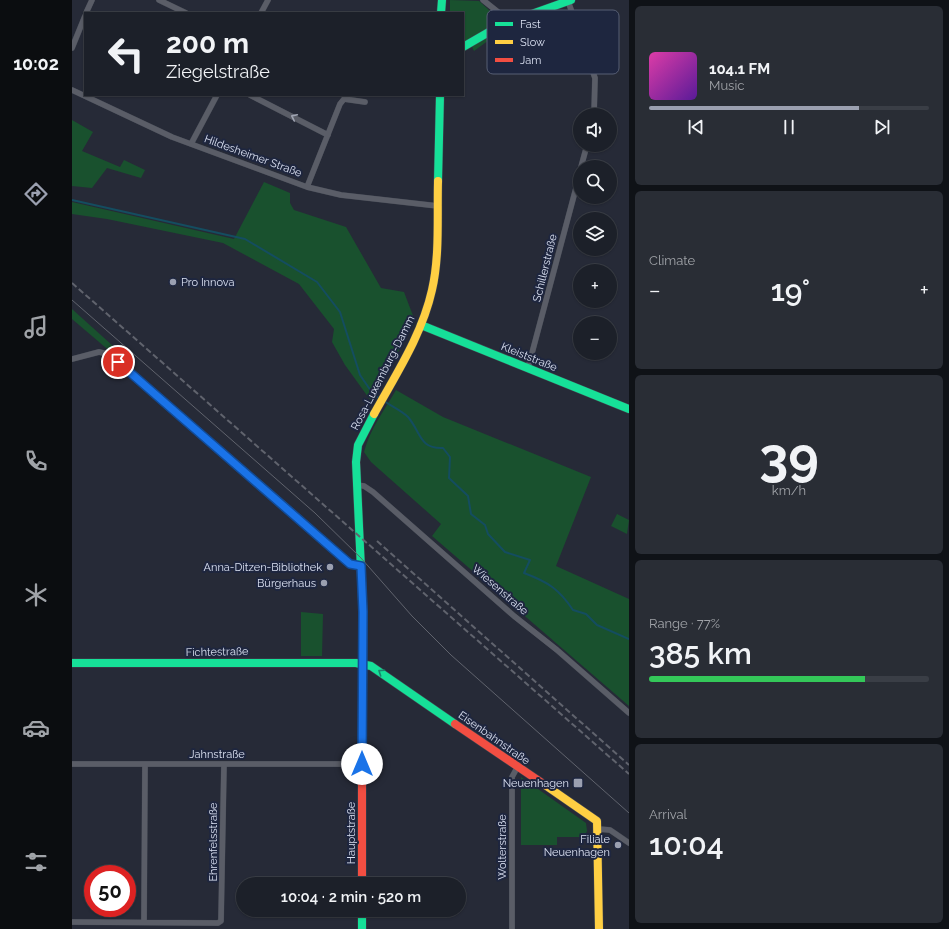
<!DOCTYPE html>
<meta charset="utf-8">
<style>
body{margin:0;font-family:Raleway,sans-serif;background:#292d35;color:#f1f3f6;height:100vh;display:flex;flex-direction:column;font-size:15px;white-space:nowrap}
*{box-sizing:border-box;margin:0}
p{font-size:13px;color:#a0a3a8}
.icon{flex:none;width:22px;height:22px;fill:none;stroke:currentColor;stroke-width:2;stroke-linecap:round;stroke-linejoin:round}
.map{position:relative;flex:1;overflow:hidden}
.details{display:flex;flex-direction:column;gap:6px;padding:6px;background:#0f1217;width:320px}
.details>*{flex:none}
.guide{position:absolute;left:12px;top:12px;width:380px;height:84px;border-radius:0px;box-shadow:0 1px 3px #0004,0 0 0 1px #3a3e46;background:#1c2029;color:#f1f3f6;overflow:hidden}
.buttons{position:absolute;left:501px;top:108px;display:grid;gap:8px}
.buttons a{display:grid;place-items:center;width:44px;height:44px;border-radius:50%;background:#1c2029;box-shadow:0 1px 3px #0004,0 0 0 1px #3a3e46;font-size:20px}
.speed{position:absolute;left:12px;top:865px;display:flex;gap:8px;font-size:20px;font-weight:700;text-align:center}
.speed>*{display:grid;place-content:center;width:52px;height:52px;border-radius:50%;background:#1c2029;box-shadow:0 1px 3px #0004,0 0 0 1px #3a3e46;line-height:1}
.speed .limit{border:6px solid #d22;background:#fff;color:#111}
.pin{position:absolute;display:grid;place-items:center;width:34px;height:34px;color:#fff;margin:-17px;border:2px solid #fff;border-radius:50%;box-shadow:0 1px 4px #0007}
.me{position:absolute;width:44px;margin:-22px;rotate:0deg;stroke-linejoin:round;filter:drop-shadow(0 0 3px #0008)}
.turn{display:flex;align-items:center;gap:14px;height:84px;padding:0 16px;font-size:18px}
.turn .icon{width:52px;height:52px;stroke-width:2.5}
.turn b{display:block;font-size:28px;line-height:34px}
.big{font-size:30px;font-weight:600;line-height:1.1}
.details .widget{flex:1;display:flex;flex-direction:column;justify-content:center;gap:6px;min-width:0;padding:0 14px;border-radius:6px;background:#292d35}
.details .dial{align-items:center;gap:0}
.dial b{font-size:52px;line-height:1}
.song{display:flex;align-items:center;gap:12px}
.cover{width:48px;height:48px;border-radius:6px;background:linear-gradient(135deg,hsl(320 70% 55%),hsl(270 70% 35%))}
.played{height:4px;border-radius:2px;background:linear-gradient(90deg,#9ba0b0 75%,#3a3e46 75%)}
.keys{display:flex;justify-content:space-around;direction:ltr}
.heat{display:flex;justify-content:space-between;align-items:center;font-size:22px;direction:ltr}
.charge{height:6px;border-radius:3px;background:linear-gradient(90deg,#34c759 77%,#3a3e46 0)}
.trip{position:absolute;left:164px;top:877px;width:230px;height:40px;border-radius:20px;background:#1c2029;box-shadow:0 1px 3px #0004,0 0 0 1px #3a3e46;font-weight:600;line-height:40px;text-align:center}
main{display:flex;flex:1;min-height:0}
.tab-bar{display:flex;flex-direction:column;width:72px;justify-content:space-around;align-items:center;background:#0b0d10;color:#a0a3a8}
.tab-bar .icon{width:28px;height:28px}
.tab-bar .active{color:#9ba0b0}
.tab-bar b{font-size:18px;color:#f1f3f6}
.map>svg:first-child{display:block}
</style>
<main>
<nav class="tab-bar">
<b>10:02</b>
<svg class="icon active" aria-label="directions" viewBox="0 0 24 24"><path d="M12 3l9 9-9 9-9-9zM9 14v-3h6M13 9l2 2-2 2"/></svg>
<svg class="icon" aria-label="music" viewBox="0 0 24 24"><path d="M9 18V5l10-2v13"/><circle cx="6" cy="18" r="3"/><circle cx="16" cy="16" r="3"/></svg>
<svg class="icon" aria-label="phone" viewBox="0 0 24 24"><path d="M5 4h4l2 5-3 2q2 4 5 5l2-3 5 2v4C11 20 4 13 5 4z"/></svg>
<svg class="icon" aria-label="climate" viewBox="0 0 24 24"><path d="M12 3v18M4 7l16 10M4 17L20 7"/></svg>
<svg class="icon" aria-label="car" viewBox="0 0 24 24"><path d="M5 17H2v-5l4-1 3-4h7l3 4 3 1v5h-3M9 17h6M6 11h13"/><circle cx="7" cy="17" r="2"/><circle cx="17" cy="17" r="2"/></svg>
<svg class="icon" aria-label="filters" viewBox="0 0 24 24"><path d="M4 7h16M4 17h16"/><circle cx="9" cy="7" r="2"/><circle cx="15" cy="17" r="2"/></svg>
</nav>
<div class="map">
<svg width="557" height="929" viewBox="0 0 557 929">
<rect width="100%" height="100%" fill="#262a37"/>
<path fill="#19512e" d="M 378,0 L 407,1 L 428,20 L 391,43 L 391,13 L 378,13 Z
M 432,29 L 402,51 L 400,47 L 402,45 L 428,30 Z
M 0,120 L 21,132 L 10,151 L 48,167 L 52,160 L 73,170 L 69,178 L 35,168 L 20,188 L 0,186 L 0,162 L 3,164 L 0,162 Z
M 192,182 L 218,193 L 218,203 L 222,210 L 274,227 L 309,288 L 332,292 L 343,321 L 299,401 L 273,365 L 260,342 L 262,329 L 227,284 L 151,243 L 35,219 L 0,214 L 0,202 L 162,239 Z
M 0,309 L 51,355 L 47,359 L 0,319 Z
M 324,390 L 371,417 L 519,477 L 484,566 L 557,599 L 557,706 L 360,536 L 369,524 L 299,462 L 292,452 C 298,429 313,409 324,390 Z
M 545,514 L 557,520 L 555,534 L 539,526 Z
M 229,612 L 251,614 L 250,656 L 229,656 Z
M 449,777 L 514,823 L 515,831 L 512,837 L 485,837 L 485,845 L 449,845 Z"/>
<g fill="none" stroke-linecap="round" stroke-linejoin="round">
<path stroke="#144d60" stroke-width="2" d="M 0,200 L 173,239 L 245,282 L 268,312 L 288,375 L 301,394 L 308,399
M 312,401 C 319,406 330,411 336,417 C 349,432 347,449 371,448 L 378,457 L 377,478 L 396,496 L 399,514 L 413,525 L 416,534 L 433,552 L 458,560 L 452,573 C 476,582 487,589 501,610 L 514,614 L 525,625 L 557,639"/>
<defs>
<path id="street" d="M 87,0 L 114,13
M 411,0 L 426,12 L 434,23
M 496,1 L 523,78 L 522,115
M 14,13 L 20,0
M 189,13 L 196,0
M 0,48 L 13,16
M 0,90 L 100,137 L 235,187 L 269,195 L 366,206
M 178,95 L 256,135
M 119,144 L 145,95
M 509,167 L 515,145
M 235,187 L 268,104 L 272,99 L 293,102
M 0,359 L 27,352 L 36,354 L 213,505 L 277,564 L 289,566
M 456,368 L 508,173
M 284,485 L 292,486 L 301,492 L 442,616 L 485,650 L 557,713
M 0,764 L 290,764
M 526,829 L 538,830 L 557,843
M 0,922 L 146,923 L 149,921 L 152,764
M 72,922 L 73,764
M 440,929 L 440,777 L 446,766"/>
<path id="fast" d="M 369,13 L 370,0
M 391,47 L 429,25 L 499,0
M 366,181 L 368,95
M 349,325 L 557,409
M 0,663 L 284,663 L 299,666 L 383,724
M 290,777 L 291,612 L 284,462 L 286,445 L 302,414
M 290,910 L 290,929"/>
<path id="slow" d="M 302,414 C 324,374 350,335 360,290 C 368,255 365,217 366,181
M 473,785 L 525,821 L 527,929"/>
<path id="jam" d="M 383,724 L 473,785
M 290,884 L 290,777"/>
</defs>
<use href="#street" stroke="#404550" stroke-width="6"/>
<use href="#fast" stroke="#404550" stroke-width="9"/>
<use href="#slow" stroke="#404550" stroke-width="9"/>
<use href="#jam" stroke="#404550" stroke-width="9"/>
<use href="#street" stroke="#5a5d67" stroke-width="5.5"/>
<use href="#fast" stroke="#16e098" stroke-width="8"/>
<use href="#slow" stroke="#ffcf43" stroke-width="8"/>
<use href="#jam" stroke="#f24e42" stroke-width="8"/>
<path stroke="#60636d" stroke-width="1" d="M 0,300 L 243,513 L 289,558 L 340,616 L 379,655 L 557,813"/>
<path stroke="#60636d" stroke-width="2" stroke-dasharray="6 3" stroke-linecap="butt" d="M 0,283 L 557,774
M 305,541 L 557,765"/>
</g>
<defs><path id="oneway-chevron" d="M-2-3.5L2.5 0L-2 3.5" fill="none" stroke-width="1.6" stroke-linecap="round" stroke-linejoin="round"/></defs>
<use stroke="#a0a5b3" href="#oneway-chevron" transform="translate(222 117) rotate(-154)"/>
<use stroke="#1a836c" href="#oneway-chevron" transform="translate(309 672) rotate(-146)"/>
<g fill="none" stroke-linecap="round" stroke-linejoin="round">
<defs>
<path id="route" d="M 46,362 L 278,564 L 289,566 L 291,612 L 290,764"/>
</defs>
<use href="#route" stroke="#114b97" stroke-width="10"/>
<use href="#route" stroke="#1a73e8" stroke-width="7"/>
</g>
<g fill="#9ba0b0" stroke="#1e263f" stroke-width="1.5">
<circle cx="101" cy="282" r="4"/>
<circle cx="258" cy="567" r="4"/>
<circle cx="252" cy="583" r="4"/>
<rect x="501" y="778" width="10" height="10" rx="2"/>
<circle cx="546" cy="845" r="4"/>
</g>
<g text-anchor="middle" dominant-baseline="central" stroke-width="4" stroke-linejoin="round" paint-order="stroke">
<g font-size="11" fill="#dae0f1" stroke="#1e263f">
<text transform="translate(181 156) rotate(20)">Hildesheimer Straße</text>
<text transform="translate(473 268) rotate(-76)">Schillerstraße</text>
<text transform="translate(457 357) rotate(22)">Kleiststraße</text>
<text transform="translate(311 373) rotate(-63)">Rosa-Luxemburg-Damm</text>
<text transform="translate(428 590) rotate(41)">Wiesenstraße</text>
<text transform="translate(145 652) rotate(-1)">Fichtestraße</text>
<text transform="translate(422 738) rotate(35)">Eisenbahnstraße</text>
<text x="145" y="754">Jahnstraße</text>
<text transform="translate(279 833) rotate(-90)">Hauptstraße</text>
<text transform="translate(141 842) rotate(-90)">Ehrenfelsstraße</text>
<text transform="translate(430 847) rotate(-90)">Wolterstraße</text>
</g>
<g font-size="11" fill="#dae0f1" stroke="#1e263f" text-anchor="end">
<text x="109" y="282" text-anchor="start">Pro Innova</text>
<text x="250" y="567">Anna-Ditzen-Bibliothek</text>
<text x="244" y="583">Bürgerhaus</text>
<text x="497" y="783">Neuenhagen</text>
<text x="538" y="839">Filiale<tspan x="538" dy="13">Neuenhagen</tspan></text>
</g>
</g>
<rect x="415" y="10" width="132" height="64" rx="6" fill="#1e263f" stroke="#565e74" stroke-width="1"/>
<rect x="423" y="22" width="18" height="4" fill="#16e098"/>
<rect x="423" y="40" width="18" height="4" fill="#ffcf43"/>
<rect x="423" y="58" width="18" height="4" fill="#f24e42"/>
<g font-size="11" fill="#dae0f1">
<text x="448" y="28">Fast</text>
<text x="448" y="46">Slow</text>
<text x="448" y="64">Jam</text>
</g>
</svg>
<div class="buttons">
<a><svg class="icon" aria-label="sound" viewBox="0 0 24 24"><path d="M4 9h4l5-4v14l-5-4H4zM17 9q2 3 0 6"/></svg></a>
<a><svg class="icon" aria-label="search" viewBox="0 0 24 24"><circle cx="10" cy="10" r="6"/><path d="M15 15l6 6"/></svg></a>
<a><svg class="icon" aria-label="layers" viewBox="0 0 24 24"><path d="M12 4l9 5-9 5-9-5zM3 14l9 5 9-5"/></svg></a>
<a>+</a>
<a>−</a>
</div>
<div class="speed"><div class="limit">50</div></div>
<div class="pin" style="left:46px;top:362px;background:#d93025"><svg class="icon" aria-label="arrive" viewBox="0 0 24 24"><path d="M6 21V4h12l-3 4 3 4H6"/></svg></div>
<svg class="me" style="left:290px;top:764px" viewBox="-20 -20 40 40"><circle r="19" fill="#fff"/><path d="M0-13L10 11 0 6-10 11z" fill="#1a73e8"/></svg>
<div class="trip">10:04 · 2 min · 520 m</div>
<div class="guide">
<div class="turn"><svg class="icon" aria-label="left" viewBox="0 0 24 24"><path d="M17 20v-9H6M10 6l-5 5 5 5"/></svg><div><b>200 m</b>Ziegelstraße</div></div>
</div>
</div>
<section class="details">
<div class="widget">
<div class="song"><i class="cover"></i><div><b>104.1 FM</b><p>Music</p></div></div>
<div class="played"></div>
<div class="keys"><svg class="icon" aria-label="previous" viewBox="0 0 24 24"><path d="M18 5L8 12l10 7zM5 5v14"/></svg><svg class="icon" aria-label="pause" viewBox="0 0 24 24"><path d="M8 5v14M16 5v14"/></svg><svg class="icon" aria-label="next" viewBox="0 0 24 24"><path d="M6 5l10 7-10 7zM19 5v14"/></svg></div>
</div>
<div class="widget"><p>Climate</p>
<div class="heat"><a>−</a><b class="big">19°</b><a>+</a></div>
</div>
<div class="widget dial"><b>39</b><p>km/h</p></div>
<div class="widget"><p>Range · 77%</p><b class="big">385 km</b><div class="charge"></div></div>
<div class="widget"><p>Arrival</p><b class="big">10:04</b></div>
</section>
</main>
